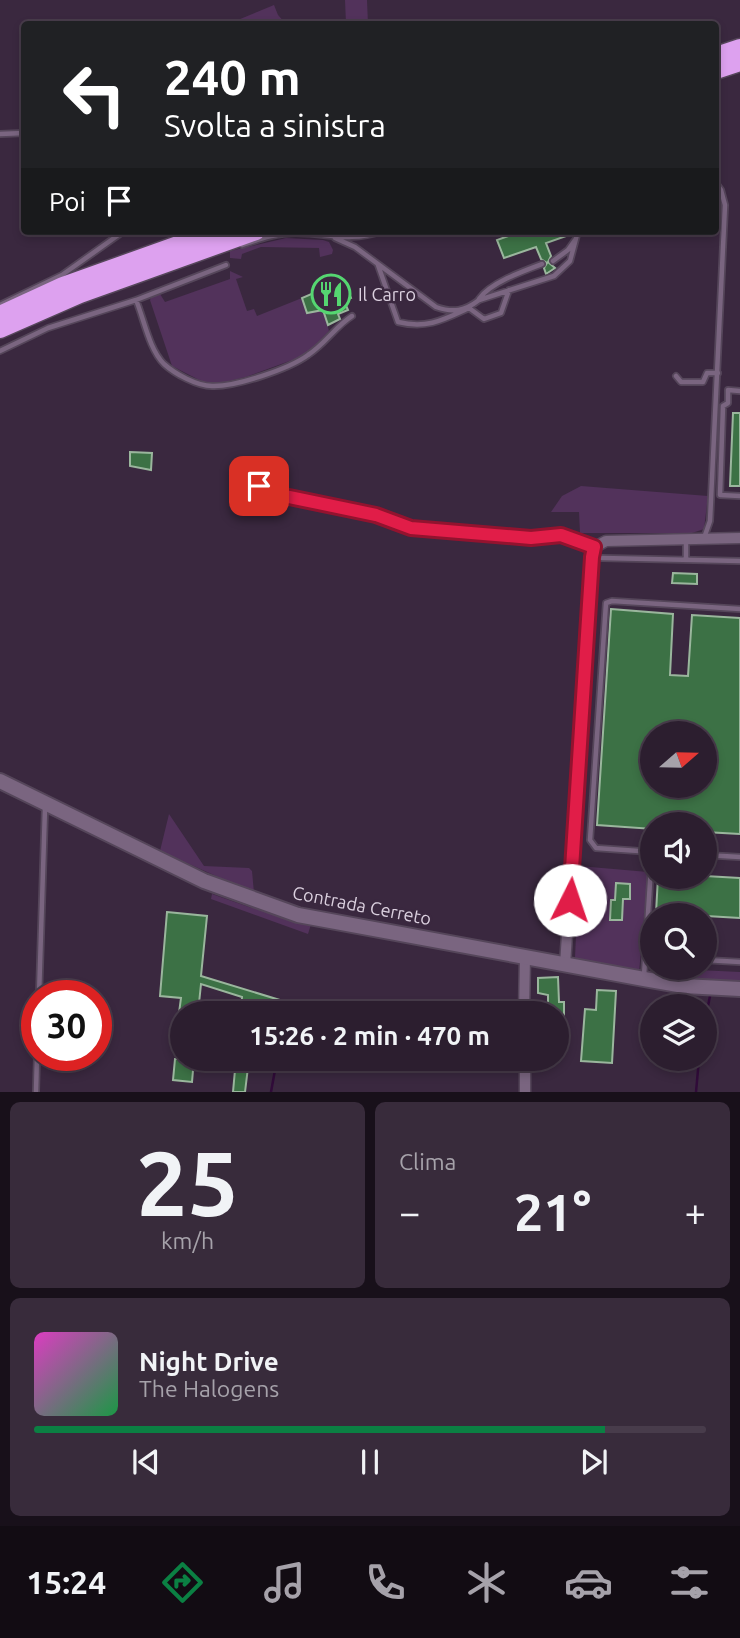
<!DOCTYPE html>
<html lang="it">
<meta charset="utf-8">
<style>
body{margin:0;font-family:Ubuntu,sans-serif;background:#382b3b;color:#f1f3f6;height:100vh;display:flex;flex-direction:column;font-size:26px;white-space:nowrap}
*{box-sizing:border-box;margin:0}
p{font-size:23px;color:#a6a2aa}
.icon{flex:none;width:38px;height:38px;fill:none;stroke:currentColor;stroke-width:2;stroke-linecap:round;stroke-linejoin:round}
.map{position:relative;height:1092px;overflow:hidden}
.sheet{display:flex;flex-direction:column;gap:10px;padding:10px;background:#18101a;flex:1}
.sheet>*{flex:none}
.guide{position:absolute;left:21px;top:21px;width:698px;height:214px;border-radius:7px;box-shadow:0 4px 10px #0003,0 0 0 2px #483c4b;background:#202124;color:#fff;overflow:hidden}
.needle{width:46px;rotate:70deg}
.tools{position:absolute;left:640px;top:721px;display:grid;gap:14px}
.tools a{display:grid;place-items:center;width:77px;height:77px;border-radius:50%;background:#2c1e2f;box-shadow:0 4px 10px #0003,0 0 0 2px #483c4b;font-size:35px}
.speed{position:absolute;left:21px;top:980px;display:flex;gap:14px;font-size:35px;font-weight:700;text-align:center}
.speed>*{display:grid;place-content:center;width:91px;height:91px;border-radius:50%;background:#2c1e2f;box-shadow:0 4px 10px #0003,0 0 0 2px #483c4b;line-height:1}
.speed .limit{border:10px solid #d22;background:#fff;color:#111}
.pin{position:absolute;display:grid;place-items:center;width:60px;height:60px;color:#fff;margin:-30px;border-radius:14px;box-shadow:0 4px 10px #0006}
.me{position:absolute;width:77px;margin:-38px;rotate:4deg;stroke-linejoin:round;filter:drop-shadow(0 0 5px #0008)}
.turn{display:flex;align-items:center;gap:24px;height:147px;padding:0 28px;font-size:32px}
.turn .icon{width:91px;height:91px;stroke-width:2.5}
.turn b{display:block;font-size:49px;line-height:60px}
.then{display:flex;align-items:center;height:66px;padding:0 28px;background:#0003;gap:14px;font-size:26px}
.big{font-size:52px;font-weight:700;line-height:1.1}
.sheet .card{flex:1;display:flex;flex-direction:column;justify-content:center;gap:10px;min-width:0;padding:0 24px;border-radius:10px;background:#382b3b}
.sheet .dial{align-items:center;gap:0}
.dial b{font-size:91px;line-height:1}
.song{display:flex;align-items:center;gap:21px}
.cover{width:84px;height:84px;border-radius:10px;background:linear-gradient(135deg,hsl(310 70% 55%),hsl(140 70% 35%))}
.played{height:7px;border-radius:4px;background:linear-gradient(90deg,#0b8043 85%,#483c4b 85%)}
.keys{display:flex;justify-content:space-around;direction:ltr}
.heat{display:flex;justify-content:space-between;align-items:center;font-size:38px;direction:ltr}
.sheet .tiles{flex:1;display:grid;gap:10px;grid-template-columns:1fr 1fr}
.card:last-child{grid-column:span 2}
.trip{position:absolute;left:170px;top:1001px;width:399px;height:70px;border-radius:35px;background:#2c1e2f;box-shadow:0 4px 10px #0003,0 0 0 2px #483c4b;font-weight:700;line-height:70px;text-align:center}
.dock{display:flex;height:112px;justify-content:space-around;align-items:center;background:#120c13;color:#a6a2aa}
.dock .icon{width:49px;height:49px}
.dock .on{color:#0b8043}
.dock b{font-size:32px;color:#f1f3f6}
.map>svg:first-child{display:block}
</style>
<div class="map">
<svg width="740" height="1092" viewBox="0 0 740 1092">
<rect width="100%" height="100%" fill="#3a283f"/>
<path fill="#52325b" d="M 345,0 L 367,0 L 368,24 L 346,24 Z
M 274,5 L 278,15 L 286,24 L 228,24 Z
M 286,238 L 323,240 L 329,242 L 333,250 L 332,254 L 320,257 L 319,248 L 261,247 L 242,254 L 241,259 L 230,258 L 230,251 Z
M 230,271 L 243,277 L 236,279 L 247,311 L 254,309 L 257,316 L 302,298 L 307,313 L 323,310 L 329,331 L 306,355 L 246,377 L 220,383 L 203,382 L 172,366 L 150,300 L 152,296 L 160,294 L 165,302 L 230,279 Z
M 581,486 L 708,496 L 704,529 L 692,533 L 580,533 L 579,512 L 551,512 L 562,496 Z
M 169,814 L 204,866 L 249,868 L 252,871 L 254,893 L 160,851 Z
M 579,866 L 648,872 L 639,973 L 579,962 L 575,958 Z
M 212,894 L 249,907 L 312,921 L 308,934 L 211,899 Z
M 655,968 L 740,972 L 740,983 L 678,979 L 655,974 Z"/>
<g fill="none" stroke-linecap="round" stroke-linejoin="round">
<path stroke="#300b39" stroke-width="2.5" d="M 705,1021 L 710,996
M 271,1092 L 277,1059
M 696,1092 L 699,1059"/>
</g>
<path fill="#3c7145" stroke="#9ab69d" stroke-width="2" fill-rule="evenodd" d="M 522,231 L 573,231 L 572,234 L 546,243 L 551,256 L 548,262 L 555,268 L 546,274 L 544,268 L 547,263 L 541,259 L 536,247 L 504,258 L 497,240 Z
M 344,280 L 351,298 L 344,301 L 348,310 L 338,314 L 340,319 L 328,325 L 323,310 L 307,313 L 302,298 Z
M 733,413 L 740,413 L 740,486 L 730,486 Z
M 130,452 L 152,453 L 151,470 L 130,466 Z
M 267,460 L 284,464 L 279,485 L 260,481 Z
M 673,573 L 697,574 L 697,584 L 672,583 Z
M 611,609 L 673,614 L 670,675 L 688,676 L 692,615 L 740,618 L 740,834 L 705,832 L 705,824 L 653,824 L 653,829 L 597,825 ZM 653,733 L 705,733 L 705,786 L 653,786 Z
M 705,876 L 740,878 L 740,918 L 656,913 L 658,877 Z
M 616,883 L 630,884 L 630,899 L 623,899 L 622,920 L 610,920 L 611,900 L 615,900 Z
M 167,912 L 207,916 L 201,976 L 283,1001 L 280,1009 L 255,1001 L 253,1013 L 241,1013 L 242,997 L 201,984 L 198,1013 L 179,1013 L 181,998 L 160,996 Z
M 558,977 L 559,1002 L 564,1002 L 564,1025 L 556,1025 L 556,1013 L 548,1013 L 548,995 L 538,993 L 538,978 Z
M 597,990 L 616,991 L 612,1063 L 581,1061 L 585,1009 L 596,1010 Z
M 175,1059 L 194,1059 L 192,1082 L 173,1080 Z
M 236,1059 L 249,1059 L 245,1092 L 233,1092 Z"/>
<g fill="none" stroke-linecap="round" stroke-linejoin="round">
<defs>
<path id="lane" d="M 0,134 L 24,133
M 335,238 L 355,247 L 436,307 C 453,313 465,311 479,300 L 554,276 L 570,261 L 578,231
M 242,245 C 260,239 277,233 296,233 C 331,233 346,243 383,231
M 553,261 L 568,250 L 575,240
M 378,265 L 398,322 C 427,329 443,320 469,308 L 484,319 L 501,313 L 509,290
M 479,299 C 490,283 523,271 542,264
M 136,300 C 144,319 149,349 164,364 C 175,374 197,386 212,386 C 235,387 289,369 308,355 C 325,344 335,327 352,316
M 0,305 L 62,275 L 124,231
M 0,351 L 48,328 L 136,300 L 226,265
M 676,376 L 681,382 L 703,382 L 707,373 L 718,373
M 740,391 L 728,390 L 728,403 L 723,406 L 720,495 L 740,496
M 259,486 L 265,492 L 376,515 L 411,528 L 531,538 L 561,535 L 594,546
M 704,538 L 710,521 L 725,205 L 721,190 L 716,183
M 602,558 L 740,561
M 686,560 L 686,540
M 653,852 L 596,848 L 590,840 L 606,603 L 612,601 L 740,609
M 705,855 L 740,857
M 705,960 L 740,962
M 644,976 L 652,851
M 39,996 L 45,808
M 36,1092 L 37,1055"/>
<path id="street" d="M 565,965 L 592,557 L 595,547 L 606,541 L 740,538
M 524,1013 L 525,957
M 525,1059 L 525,1092"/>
<path id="secondary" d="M 0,781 L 204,881 L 298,915 L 644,979 L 684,986 L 740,989"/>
<path id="highway" d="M 716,56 L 740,48
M 716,70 L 740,62
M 0,315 L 63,286 L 217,231
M 0,329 L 80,294 L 256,231"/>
</defs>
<use href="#lane" stroke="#55465a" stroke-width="8"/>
<use href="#street" stroke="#55465a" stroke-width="13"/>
<use href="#secondary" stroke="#55465a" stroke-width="18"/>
<use href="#highway" stroke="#55465a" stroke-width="21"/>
<use href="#lane" stroke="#7a6580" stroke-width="4.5"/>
<use href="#street" stroke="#7a6580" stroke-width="10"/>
<use href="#secondary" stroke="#7a6580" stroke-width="14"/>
<use href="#highway" stroke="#dda1ef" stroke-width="18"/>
</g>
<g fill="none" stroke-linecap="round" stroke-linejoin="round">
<defs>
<path id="route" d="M 259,486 L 265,492 L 376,515 L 411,528 L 531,538 L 561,535 L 594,547 L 592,557 L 570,900"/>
</defs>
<use href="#route" stroke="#92132f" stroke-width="18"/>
<use href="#route" stroke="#e11d48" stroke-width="12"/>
</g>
<defs>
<symbol id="restaurant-ring" viewBox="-11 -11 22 22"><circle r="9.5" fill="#3a283f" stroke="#55d671" stroke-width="1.5"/><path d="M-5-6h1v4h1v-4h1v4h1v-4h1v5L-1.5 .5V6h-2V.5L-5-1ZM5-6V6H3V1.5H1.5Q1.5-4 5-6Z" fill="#55d671"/></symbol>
</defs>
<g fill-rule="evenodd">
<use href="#restaurant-ring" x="309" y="272" width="44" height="44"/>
</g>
<g text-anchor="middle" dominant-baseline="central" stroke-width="5" stroke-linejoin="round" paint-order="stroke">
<g font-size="18" fill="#dbd0df" stroke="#3a283f" text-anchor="start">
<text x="358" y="294">Il Carro</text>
</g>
<g font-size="18" fill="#dbd0df" stroke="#3a283f">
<text transform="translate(362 905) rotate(11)">Contrada Cerreto</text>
</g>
</g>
</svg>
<div class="tools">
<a><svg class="needle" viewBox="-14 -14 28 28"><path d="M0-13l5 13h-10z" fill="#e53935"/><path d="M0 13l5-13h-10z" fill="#a6a2aa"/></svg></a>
<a><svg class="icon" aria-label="sound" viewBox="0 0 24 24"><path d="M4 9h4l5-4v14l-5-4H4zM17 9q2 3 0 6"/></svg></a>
<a><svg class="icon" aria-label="search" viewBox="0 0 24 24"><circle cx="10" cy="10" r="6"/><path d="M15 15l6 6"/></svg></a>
<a><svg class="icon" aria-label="layers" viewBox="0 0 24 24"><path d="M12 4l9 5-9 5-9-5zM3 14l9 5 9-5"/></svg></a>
</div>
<div class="speed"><div class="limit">30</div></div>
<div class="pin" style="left:259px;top:486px;background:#d93025"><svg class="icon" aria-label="arrive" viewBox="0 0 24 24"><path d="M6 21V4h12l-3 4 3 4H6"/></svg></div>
<svg class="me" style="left:570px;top:900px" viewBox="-20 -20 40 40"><circle r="19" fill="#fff"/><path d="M0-13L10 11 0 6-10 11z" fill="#e11d48"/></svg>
<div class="trip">15:26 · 2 min · 470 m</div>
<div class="guide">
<div class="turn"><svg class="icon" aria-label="left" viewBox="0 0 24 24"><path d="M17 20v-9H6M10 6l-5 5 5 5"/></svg><div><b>240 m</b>Svolta a sinistra</div></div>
<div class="then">Poi<svg class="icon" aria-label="arrive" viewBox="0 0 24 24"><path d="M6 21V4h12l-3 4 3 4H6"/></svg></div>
</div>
</div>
<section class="sheet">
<div class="tiles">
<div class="card dial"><b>25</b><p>km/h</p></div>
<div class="card"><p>Clima</p>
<div class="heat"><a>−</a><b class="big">21°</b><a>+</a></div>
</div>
<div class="card">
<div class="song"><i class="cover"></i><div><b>Night Drive</b><p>The Halogens</p></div></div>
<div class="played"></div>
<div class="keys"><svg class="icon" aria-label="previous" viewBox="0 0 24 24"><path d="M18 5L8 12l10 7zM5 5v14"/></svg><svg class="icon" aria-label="pause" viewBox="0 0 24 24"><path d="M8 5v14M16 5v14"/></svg><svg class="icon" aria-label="next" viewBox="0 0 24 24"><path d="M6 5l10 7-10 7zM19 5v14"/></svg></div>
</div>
</div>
</section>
<nav class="dock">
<b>15:24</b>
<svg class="icon on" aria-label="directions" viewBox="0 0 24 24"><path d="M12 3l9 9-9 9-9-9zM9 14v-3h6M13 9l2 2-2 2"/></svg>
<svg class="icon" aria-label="music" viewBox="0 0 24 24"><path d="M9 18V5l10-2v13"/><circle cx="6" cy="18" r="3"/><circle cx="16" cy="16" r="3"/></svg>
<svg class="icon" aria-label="phone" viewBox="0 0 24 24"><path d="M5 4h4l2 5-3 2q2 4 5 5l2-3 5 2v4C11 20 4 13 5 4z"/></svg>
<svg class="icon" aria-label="climate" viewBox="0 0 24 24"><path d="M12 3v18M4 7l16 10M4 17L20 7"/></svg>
<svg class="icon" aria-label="car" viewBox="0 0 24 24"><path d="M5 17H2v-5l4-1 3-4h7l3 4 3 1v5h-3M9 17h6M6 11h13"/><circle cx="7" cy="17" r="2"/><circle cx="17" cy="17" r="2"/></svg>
<svg class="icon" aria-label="filters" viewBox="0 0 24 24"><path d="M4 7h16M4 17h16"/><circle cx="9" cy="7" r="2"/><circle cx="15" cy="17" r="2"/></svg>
</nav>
